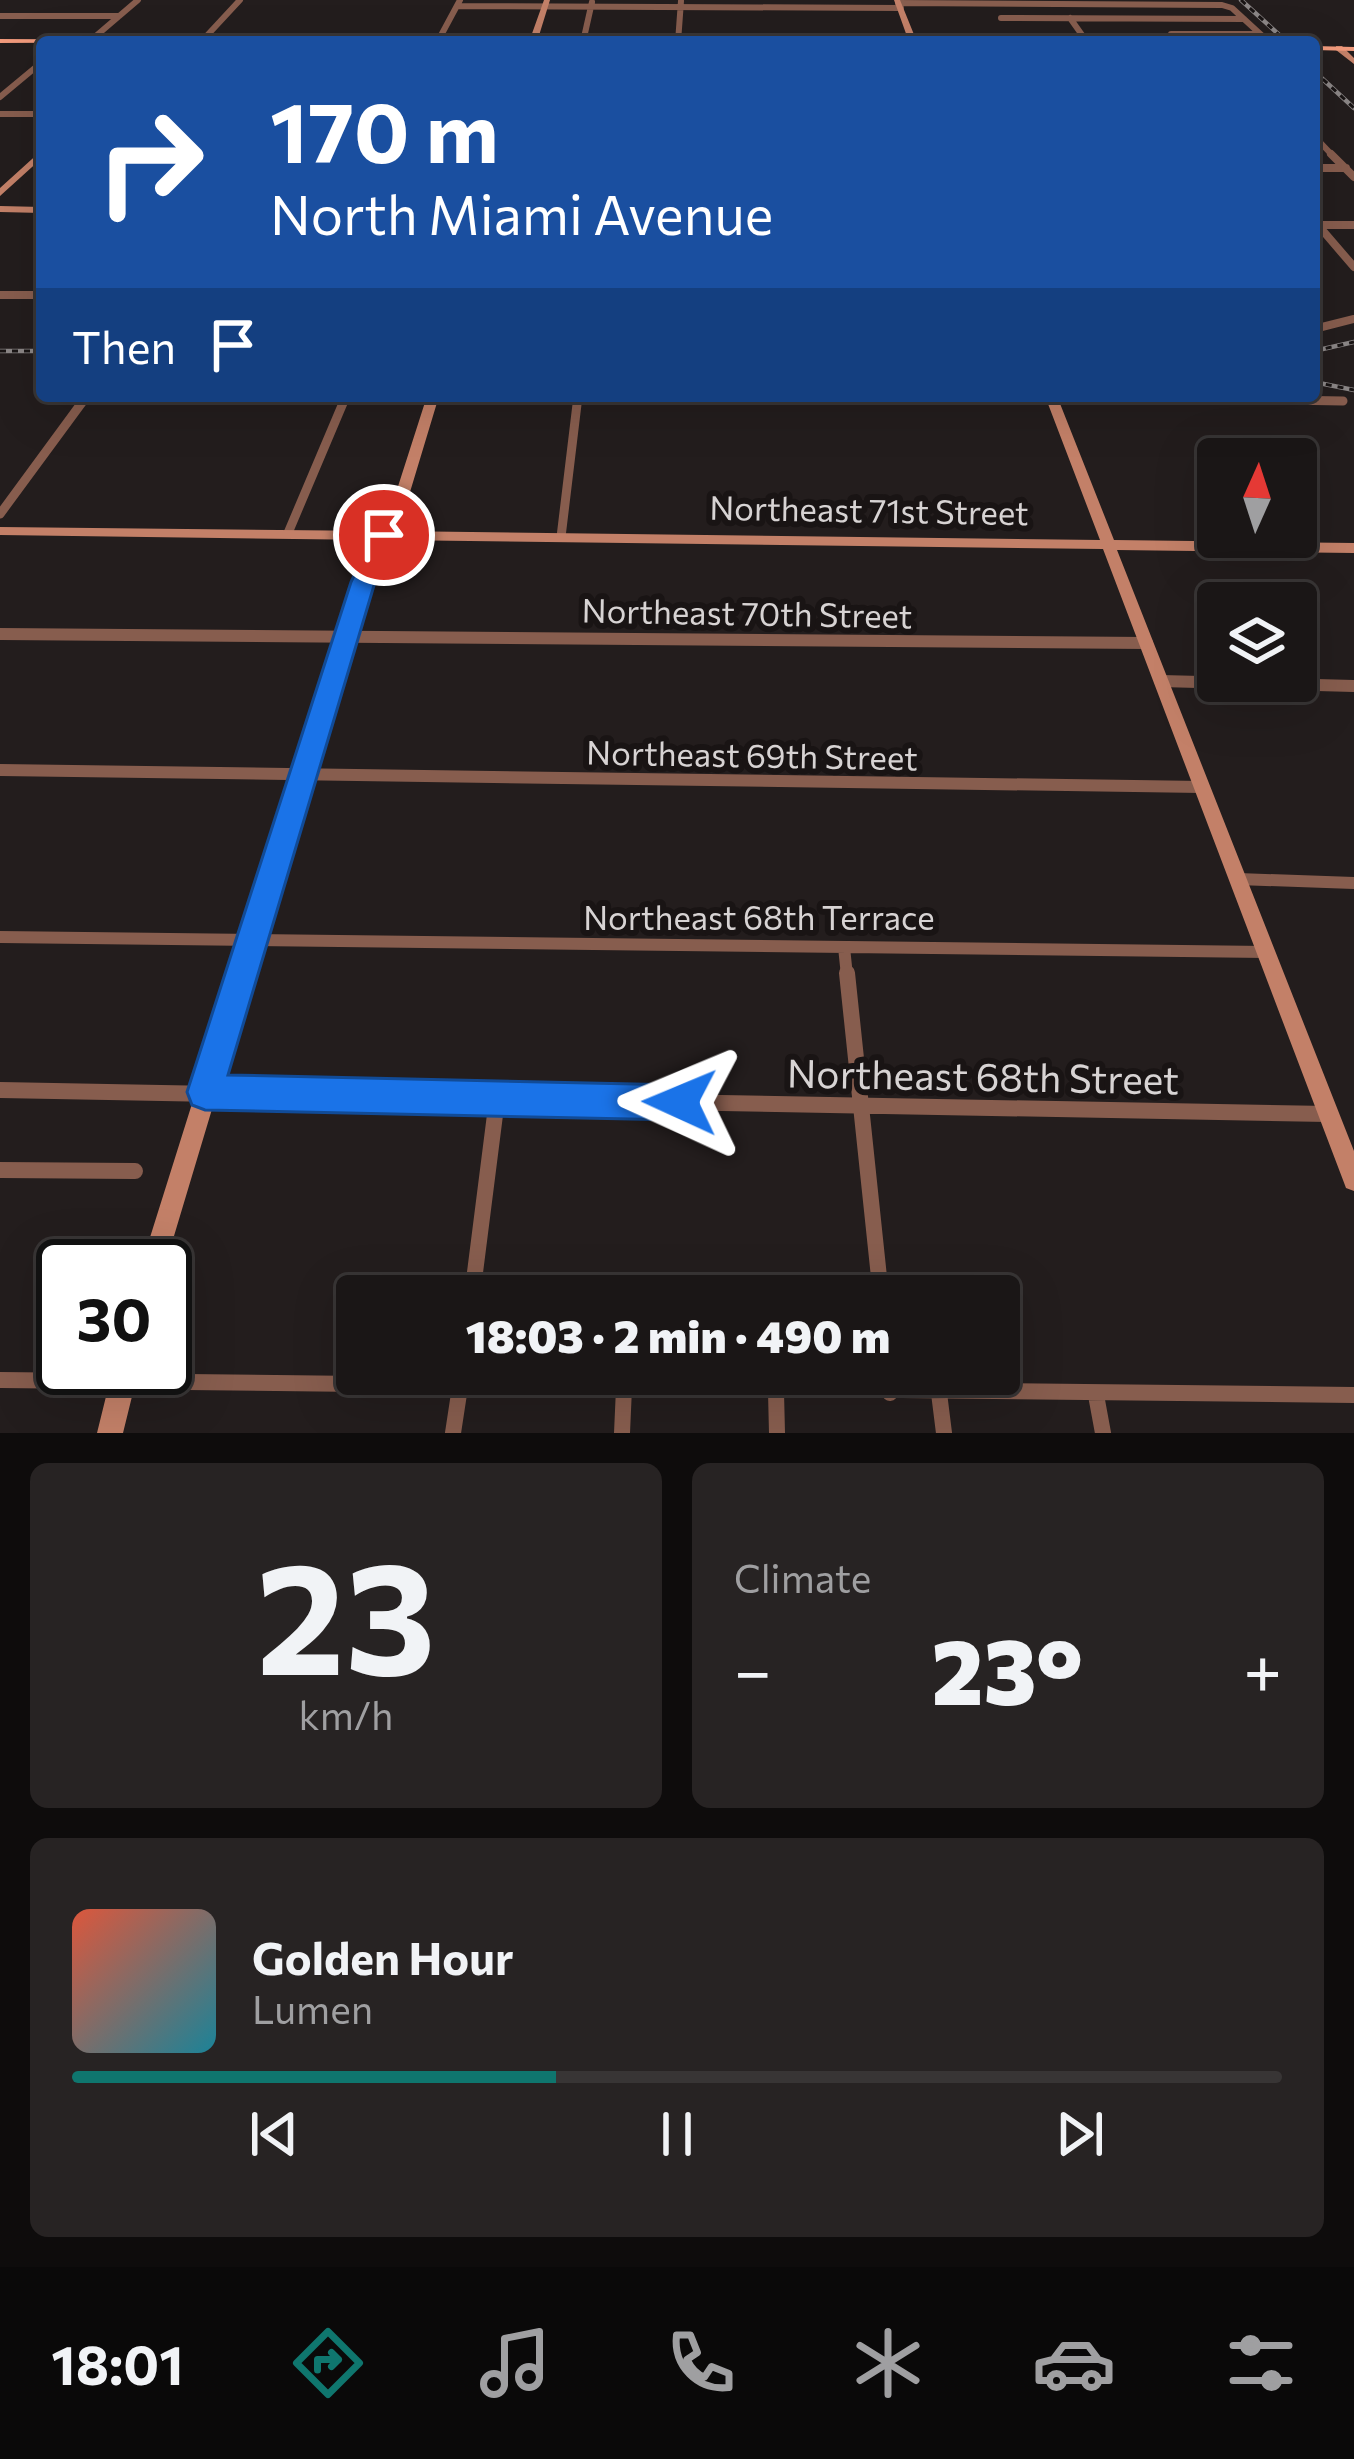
<!DOCTYPE html>
<meta charset="utf-8">
<style>
body{margin:0;font-family:Commissioner,sans-serif;background:#272323;color:#f1f3f6;height:100vh;display:flex;flex-direction:column;font-size:45px;white-space:nowrap}
*{box-sizing:border-box;margin:0}
p{font-size:39px;color:#9f9fa1}
.icon{flex:none;width:66px;height:66px;fill:none;stroke:currentColor;stroke-width:2;stroke-linecap:round;stroke-linejoin:round}
.map{position:relative;height:1433px;overflow:hidden}
.drawer{display:flex;flex-direction:column;gap:30px;padding:30px;background:#0e0c0c;flex:1}
.drawer>*{flex:none}
.top-card{position:absolute;left:36px;top:36px;width:1284px;height:366px;border-radius:12px;box-shadow:0 12px 48px #0002,0 0 0 3px #383535;background:#1a4fa0;color:#fff;overflow:hidden}
.needle{width:78px;rotate:3deg}
.buttons{position:absolute;left:1197px;top:438px;display:grid;gap:24px}
.buttons a{display:grid;place-items:center;width:120px;height:120px;border-radius:12px;background:#1a1616;box-shadow:0 12px 48px #0002,0 0 0 3px #383535;font-size:60px}
.speed{position:absolute;left:36px;top:1239px;display:flex;gap:24px;font-size:60px;font-weight:700;text-align:center}
.speed>*{display:grid;place-content:center;width:156px;height:156px;border-radius:50%;background:#1a1616;box-shadow:0 12px 48px #0002,0 0 0 3px #383535;line-height:1}
.speed .limit{border:6px solid #111;border-radius:18px;background:#fff;color:#111}
.pin{position:absolute;display:grid;place-items:center;width:102px;height:102px;color:#fff;margin:-51px;border:6px solid #fff;border-radius:50%;box-shadow:0 3px 12px #0007}
.me{position:absolute;width:132px;margin:-66px;rotate:271deg;stroke-linejoin:round;filter:drop-shadow(0 0 9px #0008)}
.turn{display:flex;align-items:center;gap:42px;height:252px;padding:0 36px;font-size:54px}
.turn .icon{width:156px;height:156px;stroke-width:2.5}
.turn b{display:block;font-size:84px;line-height:102px}
.then{display:flex;align-items:center;height:114px;padding:0 36px;background:#0003;gap:24px;font-size:45px}
.big{font-size:90px;font-weight:800;line-height:1.1}
.drawer .widget{flex:1;display:flex;flex-direction:column;justify-content:center;gap:18px;min-width:0;padding:0 42px;border-radius:18px;background:#272323}
.drawer .dial{align-items:center;gap:0}
.dial b{font-size:156px;line-height:1}
.song{display:flex;align-items:center;gap:36px}
.cover{width:144px;height:144px;border-radius:18px;background:linear-gradient(135deg,hsl(10 70% 55%),hsl(190 70% 35%))}
.played{height:12px;border-radius:6px;background:linear-gradient(90deg,#0f766e 40%,#383535 40%)}
.keys{display:flex;justify-content:space-around;direction:ltr}
.heat{display:flex;justify-content:space-between;align-items:center;font-size:66px;direction:ltr}
.drawer .tiles{flex:1;display:grid;gap:30px;grid-template-columns:1fr 1fr}
.widget:last-child{grid-column:span 2}
.trip{position:absolute;left:336px;top:1275px;width:684px;height:120px;border-radius:12px;background:#1a1616;box-shadow:0 12px 48px #0002,0 0 0 3px #383535;font-weight:800;line-height:120px;text-align:center}
.dock{display:flex;height:192px;justify-content:space-around;align-items:center;background:#0a0909;color:#9f9fa1}
.dock .icon{width:84px;height:84px}
.dock .selected{color:#0f766e}
.dock b{font-size:54px;color:#f1f3f6}
.map>svg:first-child{display:block}
</style>
<div class="map">
<svg width="1354" height="1433" viewBox="0 0 1354 1433">
<rect width="100%" height="100%" fill="#231d1d"/>
<g fill="none" stroke-linecap="round" stroke-linejoin="round">
<path stroke="#875d4e" stroke-width="6" d="M 898,3 L 1222,5 L 1232,8 L 1269,42
M 457,6 L 901,8
M 0,16 L 119,16
M 1001,18 L 1244,19
M 1070,18 L 1087,42
M 1171,34 L 1260,34
M 90,41 L 138,0
M 438,41 L 460,0
M 201,42 L 240,0
M 583,42 L 592,2
M 678,42 L 681,1
M 0,97 L 42,62
M 0,114 L 42,114
M 1314,136 L 1334,157"/>
<path stroke="#875d4e" stroke-width="8" d="M 1331,154 L 1354,177
M 1314,168 L 1346,168
M 1314,225 L 1354,225
M 1318,225 L 1354,267
M 0,295 L 42,295
M 1314,329 L 1354,319"/>
<path stroke="#875d4e" stroke-width="9" d="M 1051,396 L 1343,401
M 0,514 L 86,397 L 345,398
M 288,533 L 346,396
M 561,537 L 578,396"/>
<path stroke="#875d4e" stroke-width="12" d="M 0,634 L 1147,643
M 1161,681 L 1354,686
M 0,770 L 1202,787
M 1238,879 L 1354,883
M 0,937 L 1266,952
M 844,947 L 847,976"/>
<path stroke="#875d4e" stroke-width="16" d="M 847,973 L 881,1296
M 0,1090 L 1328,1114
M 0,1170 L 135,1171
M 472,1296 L 497,1099
M 889,1374 L 890,1393
M 0,1380 L 1354,1395
M 776,1392 L 777,1433
M 939,1393 L 944,1433
M 1096,1395 L 1103,1433
M 453,1433 L 462,1374
M 622,1433 L 624,1388"/>
<path fill="#c38068" fill-rule="evenodd" d="M 544,0 L 550,0 L 537,42 L 529,42 Z
M 894,0 L 900,0 L 917,42 L 909,42 Z
M 1336,46 L 1342,46 L 1354,58 L 1354,64 L 1336,50 Z
M 42,150 L 42,158 L 0,196 L 0,188 Z
M 0,206 L 42,207 L 42,213 L 0,212 Z
M 427,396 L 439,396 L 407,502 L 393,531 L 1100,540 L 1045,396 L 1057,396 L 1114,540 L 1354,543 L 1354,553 L 1117,550 L 1354,1151 L 1354,1191 L 1346,1188 L 1343,1180 L 1103,549 L 389,540 L 370,582 L 165,1266 L 141,1266 L 356,582 L 375,540 L 0,535 L 0,527 L 379,531 L 393,502 Z
M 113,1368 L 139,1368 L 123,1433 L 97,1433 Z"/>
<path fill="#f19a7c" fill-rule="evenodd" d="M 0,39 L 189,40 L 193,42 L 0,43 Z
M 320,40 L 534,40 L 538,42 L 316,42 Z
M 1314,46 L 1354,47 L 1354,51 L 1314,50 Z"/>
<defs>
<path id="rail" d="M 1241,0 L 1287,42
M 1314,71 L 1354,108
M 0,351 L 42,351
M 1314,351 L 1354,342
M 1314,382 L 1354,390"/>
</defs>
<use href="#rail" stroke="#8b8686" stroke-width="4.5"/>
<use href="#rail" stroke="#191414" stroke-width="3" stroke-dasharray="6" stroke-linecap="butt"/>
</g>
<path fill="#1a73e8" stroke="#114b97" stroke-width="3" d="M 384,527 L 396,535 L 375,582 L 228,1075 L 680,1085 L 693,1090 L 698,1102 L 693,1115 L 680,1120 L 205,1110 L 192,1105 L 187,1092 L 351,582 L 373,535 Z"/>
<g text-anchor="middle" dominant-baseline="central" stroke-width="12" stroke-linejoin="round" paint-order="stroke">
<g font-size="33" fill="#d7d3d3" stroke="#191414">
<text transform="translate(869 509) rotate(1)">Northeast 71st Street</text>
<text transform="translate(747 612) rotate(1)">Northeast 70th Street</text>
<text transform="translate(752 754) rotate(1)">Northeast 69th Street</text>
<text x="759" y="916">Northeast 68th Terrace</text>
</g>
<g font-size="39" fill="#d7d3d3" stroke="#191414">
<text transform="translate(983 1075) rotate(1)">Northeast 68th Street</text>
</g>
</g>
</svg>
<div class="buttons">
<a><svg class="needle" viewBox="-14 -14 28 28"><path d="M0-13l5 13h-10z" fill="#e53935"/><path d="M0 13l5-13h-10z" fill="#9f9fa1"/></svg></a>
<a><svg class="icon" aria-label="layers" viewBox="0 0 24 24"><path d="M12 4l9 5-9 5-9-5zM3 14l9 5 9-5"/></svg></a>
</div>
<div class="speed"><div class="limit">30</div></div>
<div class="pin" style="left:384px;top:535px;background:#d93025"><svg class="icon" aria-label="arrive" viewBox="0 0 24 24"><path d="M6 21V4h12l-3 4 3 4H6"/></svg></div>
<svg class="me" style="left:680px;top:1102px" viewBox="-20 -20 40 40"><path d="M0-17L14 15 0 8-14 15z" fill="#1a73e8" stroke="#fff" stroke-width="4"/></svg>
<div class="trip">18:03 · 2 min · 490 m</div>
<div class="top-card">
<div class="turn"><svg class="icon" aria-label="right" viewBox="0 0 24 24"><path d="M7 20v-9h11M14 6l5 5-5 5"/></svg><div><b>170 m</b>North Miami Avenue</div></div>
<div class="then">Then<svg class="icon" aria-label="arrive" viewBox="0 0 24 24"><path d="M6 21V4h12l-3 4 3 4H6"/></svg></div>
</div>
</div>
<section class="drawer">
<div class="tiles">
<div class="widget dial"><b>23</b><p>km/h</p></div>
<div class="widget"><p>Climate</p>
<div class="heat"><a>−</a><b class="big">23°</b><a>+</a></div>
</div>
<div class="widget">
<div class="song"><i class="cover"></i><div><b>Golden Hour</b><p>Lumen</p></div></div>
<div class="played"></div>
<div class="keys"><svg class="icon" aria-label="previous" viewBox="0 0 24 24"><path d="M18 5L8 12l10 7zM5 5v14"/></svg><svg class="icon" aria-label="pause" viewBox="0 0 24 24"><path d="M8 5v14M16 5v14"/></svg><svg class="icon" aria-label="next" viewBox="0 0 24 24"><path d="M6 5l10 7-10 7zM19 5v14"/></svg></div>
</div>
</div>
</section>
<nav class="dock">
<b>18:01</b>
<svg class="icon selected" aria-label="directions" viewBox="0 0 24 24"><path d="M12 3l9 9-9 9-9-9zM9 14v-3h6M13 9l2 2-2 2"/></svg>
<svg class="icon" aria-label="music" viewBox="0 0 24 24"><path d="M9 18V5l10-2v13"/><circle cx="6" cy="18" r="3"/><circle cx="16" cy="16" r="3"/></svg>
<svg class="icon" aria-label="phone" viewBox="0 0 24 24"><path d="M5 4h4l2 5-3 2q2 4 5 5l2-3 5 2v4C11 20 4 13 5 4z"/></svg>
<svg class="icon" aria-label="climate" viewBox="0 0 24 24"><path d="M12 3v18M4 7l16 10M4 17L20 7"/></svg>
<svg class="icon" aria-label="car" viewBox="0 0 24 24"><path d="M5 17H2v-5l4-1 3-4h7l3 4 3 1v5h-3M9 17h6M6 11h13"/><circle cx="7" cy="17" r="2"/><circle cx="17" cy="17" r="2"/></svg>
<svg class="icon" aria-label="filters" viewBox="0 0 24 24"><path d="M4 7h16M4 17h16"/><circle cx="9" cy="7" r="2"/><circle cx="15" cy="17" r="2"/></svg>
</nav>
